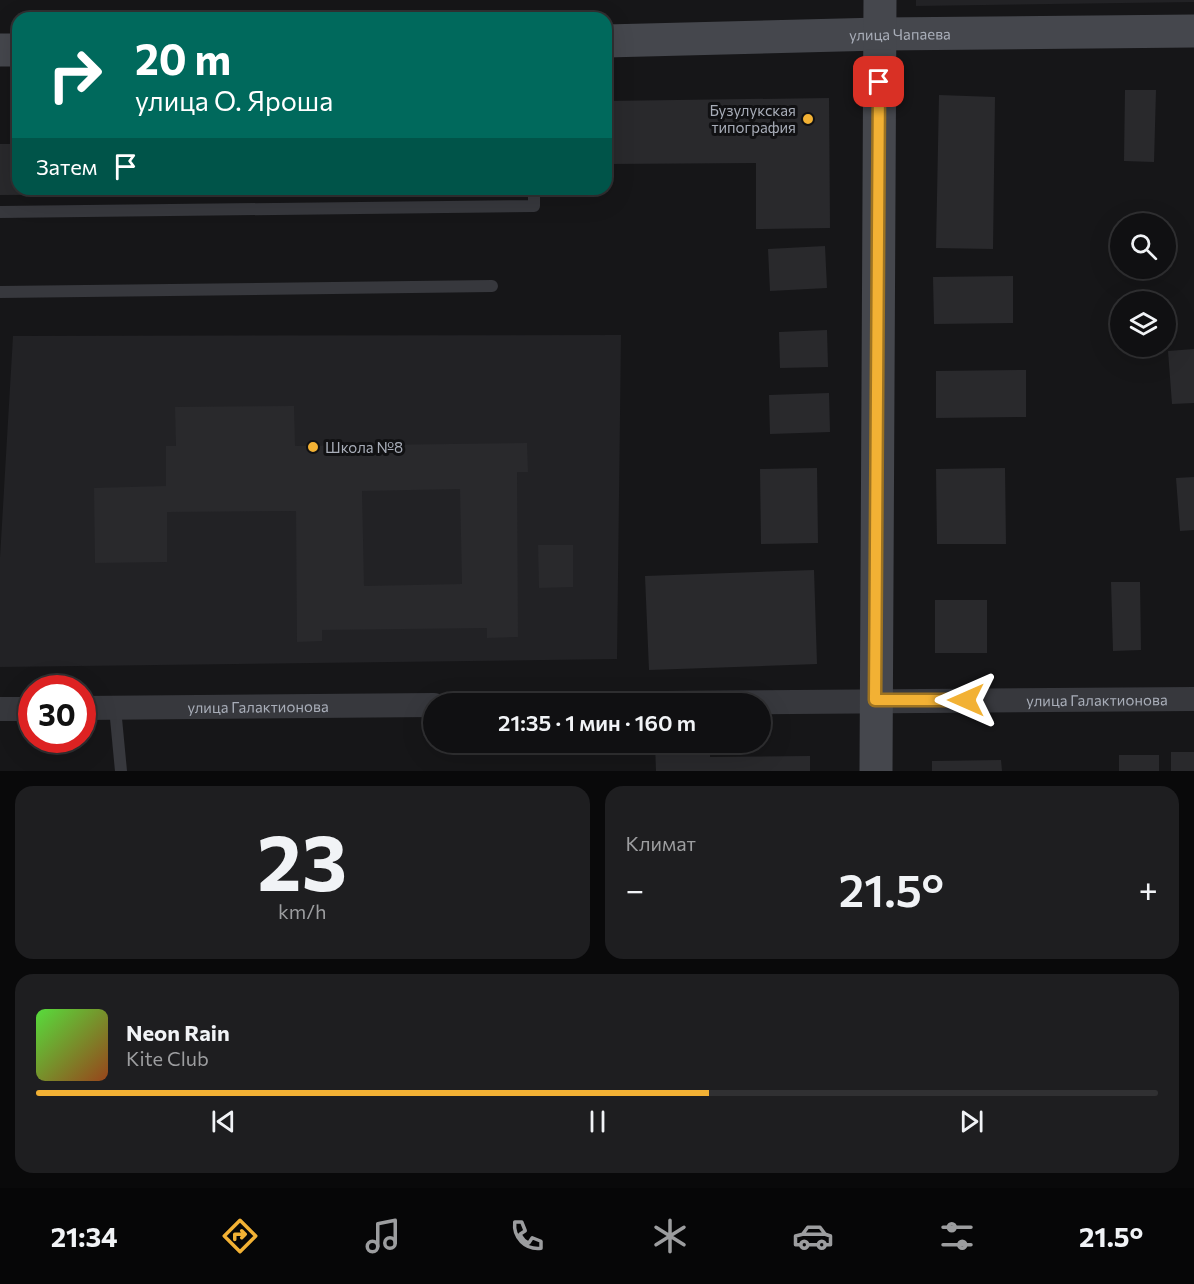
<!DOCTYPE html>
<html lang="ru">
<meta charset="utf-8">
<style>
body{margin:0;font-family:Commissioner,sans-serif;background:#1e1e20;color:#f1f3f6;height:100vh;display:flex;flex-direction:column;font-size:22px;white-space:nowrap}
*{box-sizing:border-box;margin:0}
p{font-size:20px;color:#9c9d9f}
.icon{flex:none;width:33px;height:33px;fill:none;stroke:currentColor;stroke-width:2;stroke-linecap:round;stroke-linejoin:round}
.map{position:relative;height:771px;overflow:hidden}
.sheet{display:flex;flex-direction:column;gap:15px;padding:15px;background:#09090a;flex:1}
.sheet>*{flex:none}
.guide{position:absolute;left:12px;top:12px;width:600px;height:183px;border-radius:18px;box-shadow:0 6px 24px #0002,0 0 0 2px #303032;background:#00695c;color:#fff;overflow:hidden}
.fabs{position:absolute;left:1110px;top:213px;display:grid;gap:12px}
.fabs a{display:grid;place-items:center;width:66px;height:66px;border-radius:50%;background:#101012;box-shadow:0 6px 24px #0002,0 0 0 2px #303032;font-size:30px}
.speed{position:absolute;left:18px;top:675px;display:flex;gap:12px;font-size:30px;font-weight:700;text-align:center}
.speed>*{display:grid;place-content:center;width:78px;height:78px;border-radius:50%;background:#101012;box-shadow:0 6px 24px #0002,0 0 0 2px #303032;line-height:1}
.speed .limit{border:9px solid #d22;background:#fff;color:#111}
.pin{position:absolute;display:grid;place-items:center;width:51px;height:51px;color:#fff;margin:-26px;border-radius:12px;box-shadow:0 3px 9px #0006}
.me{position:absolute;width:66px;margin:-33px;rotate:270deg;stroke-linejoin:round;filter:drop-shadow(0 0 4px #0008)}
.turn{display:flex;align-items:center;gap:21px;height:126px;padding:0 24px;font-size:27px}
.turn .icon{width:78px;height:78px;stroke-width:2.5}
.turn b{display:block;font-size:42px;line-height:51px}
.then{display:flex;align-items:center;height:57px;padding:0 24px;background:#0003;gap:12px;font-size:22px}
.big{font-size:45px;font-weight:600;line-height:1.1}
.sheet .card{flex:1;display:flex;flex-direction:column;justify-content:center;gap:9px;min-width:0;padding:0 21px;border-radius:18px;background:#1e1e20}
.sheet .dial{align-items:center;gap:0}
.dial b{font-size:78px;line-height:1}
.song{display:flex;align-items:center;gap:18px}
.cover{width:72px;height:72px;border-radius:9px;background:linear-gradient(135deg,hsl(110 70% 55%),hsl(20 70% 35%))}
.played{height:6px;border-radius:3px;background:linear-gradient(90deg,#f2b134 60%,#303032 60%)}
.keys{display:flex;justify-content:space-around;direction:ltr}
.heat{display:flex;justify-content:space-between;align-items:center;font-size:33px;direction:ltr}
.sheet .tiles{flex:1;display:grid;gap:15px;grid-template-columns:1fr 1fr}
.card:last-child{grid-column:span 2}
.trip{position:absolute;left:423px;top:693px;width:348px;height:60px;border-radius:30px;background:#101012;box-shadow:0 6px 24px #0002,0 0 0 2px #303032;font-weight:600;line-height:60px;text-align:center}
.tabs{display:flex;height:96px;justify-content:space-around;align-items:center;background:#060607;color:#9c9d9f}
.tabs .icon{width:42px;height:42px}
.tabs .current{color:#f2b134}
.tabs b{font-size:27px;color:#f1f3f6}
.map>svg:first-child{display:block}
</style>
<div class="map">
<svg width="1194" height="771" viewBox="0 0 1194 771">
<rect width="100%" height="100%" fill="#161618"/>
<path fill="#222225" d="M 916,0 L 1194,0 L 1194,2 L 916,6 Z
M 621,335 L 617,659 L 0,667 L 0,558 L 13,336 Z"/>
<path fill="#29292c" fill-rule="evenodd" d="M 1125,90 L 1156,90 L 1154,162 L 1124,161 Z
M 939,95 L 995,97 L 993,249 L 936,248 Z
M 829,98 L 830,228 L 756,229 L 756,163 L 606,164 L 606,101 Z
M 0,144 L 18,144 L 18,189 L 518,189 L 518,192 L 0,195 Z
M 825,246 L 827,288 L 770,291 L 768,249 Z
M 1013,276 L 1013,323 L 934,324 L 933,277 Z
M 827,330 L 828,367 L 780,368 L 779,332 Z
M 1194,349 L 1194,403 L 1172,404 L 1168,351 Z
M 1026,370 L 1026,417 L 936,418 L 936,371 Z
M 829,393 L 830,432 L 770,434 L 769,395 Z
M 294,406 L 295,446 L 527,443 L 528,472 L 517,472 L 518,637 L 487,638 L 487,628 L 322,630 L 322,641 L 297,642 L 296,511 L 167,512 L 167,562 L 95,563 L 94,488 L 166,486 L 166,446 L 176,446 L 175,407 ZM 460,489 L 462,584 L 364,586 L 362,491 Z
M 817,468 L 818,543 L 761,544 L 760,469 Z
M 1005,468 L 1006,544 L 937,544 L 936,469 Z
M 1194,477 L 1194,530 L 1180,531 L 1176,478 Z
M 538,545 L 573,545 L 573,587 L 539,588 Z
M 814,570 L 817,664 L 649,670 L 645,576 Z
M 1111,582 L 1140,582 L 1141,650 L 1113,651 Z
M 935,600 L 987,600 L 987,653 L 935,653 Z
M 710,743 L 710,757 L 810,756 L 810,771 L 656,771 L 655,744 Z
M 1171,752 L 1194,752 L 1194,771 L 1171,771 Z
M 1119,755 L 1159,755 L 1159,771 L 1119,771 Z
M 1001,760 L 1002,771 L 932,771 L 932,761 Z"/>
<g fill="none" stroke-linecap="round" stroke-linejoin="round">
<path stroke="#37383d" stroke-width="12" d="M 0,212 L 534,206 L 534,189
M 0,292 L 492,286
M 115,708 L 121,771"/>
<g stroke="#37383d" stroke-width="24">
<path id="s1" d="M 533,704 L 1194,699"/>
<path id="s2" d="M 82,708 L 434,705"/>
<path d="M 0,709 L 32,709"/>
</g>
<g stroke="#45474d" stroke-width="33">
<path id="s3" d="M 606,41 L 880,34 L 1194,31"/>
<path d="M 0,50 L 18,50"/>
<path d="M 876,771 L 880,0"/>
</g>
</g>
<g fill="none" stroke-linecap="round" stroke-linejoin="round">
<defs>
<path id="route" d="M 879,82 L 875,700 L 966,700"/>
</defs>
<use href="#route" stroke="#9d7322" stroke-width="15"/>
<use href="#route" stroke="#f2b134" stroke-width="10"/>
</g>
<g fill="#f2b134" stroke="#111113" stroke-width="2">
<circle cx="808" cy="119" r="6"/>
<circle cx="313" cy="447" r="6"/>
</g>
<g text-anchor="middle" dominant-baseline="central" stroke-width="6" stroke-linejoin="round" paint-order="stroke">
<g font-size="15" fill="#a8adb8" stroke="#111113">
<text stroke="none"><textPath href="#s3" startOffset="294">улица Чапаева</textPath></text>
<text stroke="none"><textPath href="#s1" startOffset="564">улица Галактионова</textPath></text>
<text stroke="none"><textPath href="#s2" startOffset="176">улица Галактионова</textPath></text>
</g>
<g font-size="15" fill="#a8adb8" stroke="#111113" text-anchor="end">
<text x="796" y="110">Бузулукская<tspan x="796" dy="17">типография</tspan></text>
<text x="325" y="447" text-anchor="start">Школа №8</text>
</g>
</g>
</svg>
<div class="fabs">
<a><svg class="icon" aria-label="search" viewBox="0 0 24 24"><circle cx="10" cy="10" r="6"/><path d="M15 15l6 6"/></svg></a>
<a><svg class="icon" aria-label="layers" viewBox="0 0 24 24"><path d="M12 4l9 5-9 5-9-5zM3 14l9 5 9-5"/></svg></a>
</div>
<div class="speed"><div class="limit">30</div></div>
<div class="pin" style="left:879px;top:82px;background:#d93025"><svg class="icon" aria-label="arrive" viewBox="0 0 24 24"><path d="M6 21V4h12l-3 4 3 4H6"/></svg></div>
<svg class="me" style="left:966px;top:700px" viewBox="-20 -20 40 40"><path d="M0-17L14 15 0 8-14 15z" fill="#f2b134" stroke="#fff" stroke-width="4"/></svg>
<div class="trip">21:35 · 1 мин · 160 m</div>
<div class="guide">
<div class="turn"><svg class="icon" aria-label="right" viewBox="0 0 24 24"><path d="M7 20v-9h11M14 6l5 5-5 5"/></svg><div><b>20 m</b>улица О. Яроша</div></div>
<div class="then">Затем<svg class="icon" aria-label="arrive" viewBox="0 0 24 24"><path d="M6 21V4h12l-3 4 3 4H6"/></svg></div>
</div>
</div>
<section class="sheet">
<div class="tiles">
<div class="card dial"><b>23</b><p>km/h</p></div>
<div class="card"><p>Климат</p>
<div class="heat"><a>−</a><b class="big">21.5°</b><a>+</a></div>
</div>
<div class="card">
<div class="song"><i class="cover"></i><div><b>Neon Rain</b><p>Kite Club</p></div></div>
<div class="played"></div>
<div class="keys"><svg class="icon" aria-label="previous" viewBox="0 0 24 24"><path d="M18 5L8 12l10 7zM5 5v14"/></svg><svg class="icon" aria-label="pause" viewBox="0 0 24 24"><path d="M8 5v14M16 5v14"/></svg><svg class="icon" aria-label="next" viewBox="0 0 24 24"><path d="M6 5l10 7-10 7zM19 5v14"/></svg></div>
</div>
</div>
</section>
<nav class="tabs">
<b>21:34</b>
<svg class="icon current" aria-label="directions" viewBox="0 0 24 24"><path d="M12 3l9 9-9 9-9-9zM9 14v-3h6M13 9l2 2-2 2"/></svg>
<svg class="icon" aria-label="music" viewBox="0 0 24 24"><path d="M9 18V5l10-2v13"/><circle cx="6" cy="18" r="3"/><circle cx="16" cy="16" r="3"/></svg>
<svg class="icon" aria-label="phone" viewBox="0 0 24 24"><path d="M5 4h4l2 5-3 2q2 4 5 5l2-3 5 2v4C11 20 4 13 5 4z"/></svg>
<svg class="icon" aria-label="climate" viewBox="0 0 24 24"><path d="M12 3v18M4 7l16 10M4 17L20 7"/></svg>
<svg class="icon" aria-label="car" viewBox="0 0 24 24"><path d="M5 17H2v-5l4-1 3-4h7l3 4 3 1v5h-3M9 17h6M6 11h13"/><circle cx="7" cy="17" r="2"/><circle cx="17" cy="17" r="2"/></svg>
<svg class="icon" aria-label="filters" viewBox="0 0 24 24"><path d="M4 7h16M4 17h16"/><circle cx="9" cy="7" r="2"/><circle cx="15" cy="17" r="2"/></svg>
<b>21.5°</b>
</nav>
